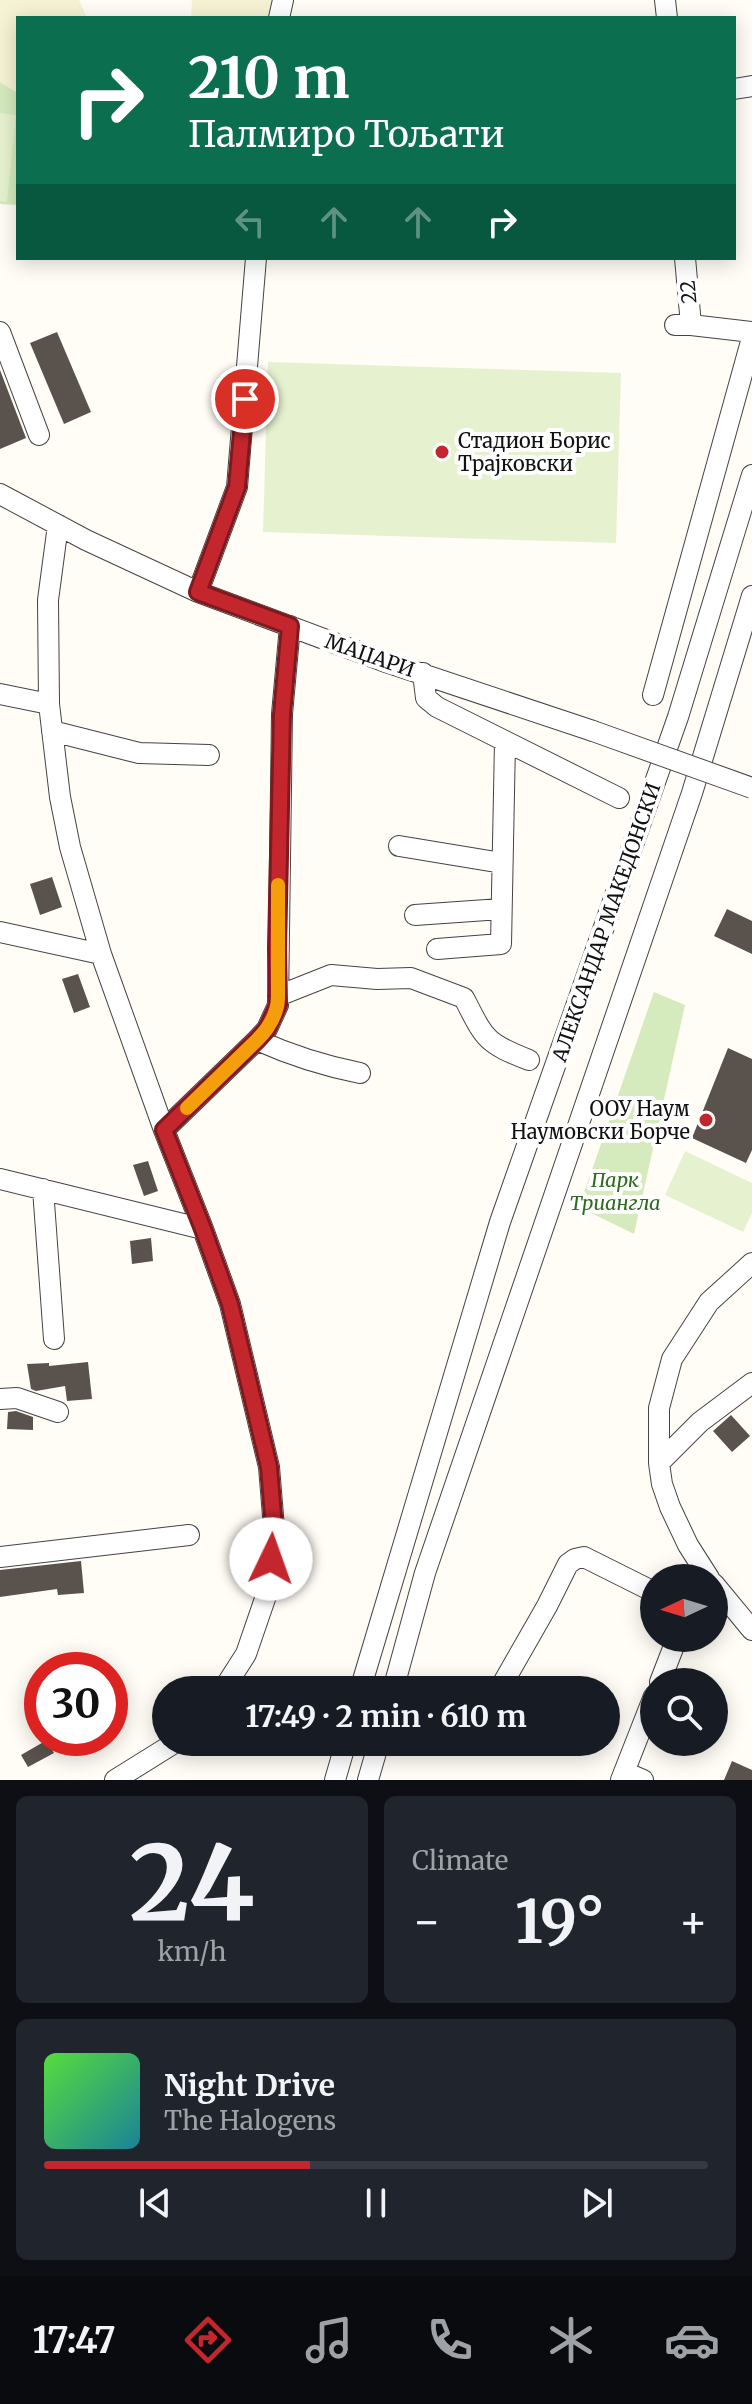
<!DOCTYPE html>
<meta charset="utf-8">
<style>
body{margin:0;font-family:Merriweather,serif;background:#20242c;color:#f1f3f6;height:100vh;display:flex;flex-direction:column;font-size:30px;white-space:nowrap}
*{box-sizing:border-box;margin:0}
p{font-size:26px;color:#9ea1a6}
.icon{flex:none;width:44px;height:44px;fill:none;stroke:currentColor;stroke-width:2;stroke-linecap:round;stroke-linejoin:round}
.map{position:relative;height:1780px;overflow:hidden}
.details{display:flex;flex-direction:column;gap:16px;padding:16px;background:#0d0f14;flex:1}
.details>*{flex:none}
.guide{position:absolute;left:16px;top:16px;width:720px;height:244px;border-radius:0px;box-shadow:0 4px 20px #0003;background:#0b6e4f;color:#fff;overflow:hidden}
.needle{width:52px;rotate:266deg}
.tools{position:absolute;left:640px;top:1564px;display:grid;gap:16px}
.tools a{display:grid;place-items:center;width:88px;height:88px;border-radius:50%;background:#171b24;box-shadow:0 4px 20px #0003;font-size:40px}
.speed{position:absolute;left:24px;top:1652px;display:flex;gap:16px;font-size:40px;font-weight:700;text-align:center}
.speed>*{display:grid;place-content:center;width:104px;height:104px;border-radius:50%;background:#171b24;box-shadow:0 4px 20px #0003;line-height:1}
.speed .limit{border:12px solid #d22;background:#fff;color:#111}
.pin{position:absolute;display:grid;place-items:center;width:68px;height:68px;color:#fff;margin:-34px;border:4px solid #fff;border-radius:50%;box-shadow:0 2px 8px #0007}
.me{position:absolute;width:88px;margin:-44px;rotate:3deg;stroke-linejoin:round;filter:drop-shadow(0 0 6px #0008)}
.turn{display:flex;align-items:center;gap:28px;height:168px;padding:0 40px;font-size:36px}
.turn .icon{width:104px;height:104px;stroke-width:2.5}
.turn b{display:block;font-size:56px;line-height:68px}
.lanes{display:flex;align-items:center;height:76px;padding:0 40px;background:#0003;justify-content:center;gap:40px;direction:ltr}
.lanes .off{opacity:.35}
.big{font-size:60px;font-weight:700;line-height:1.1}
.details .tile{flex:1;display:flex;flex-direction:column;justify-content:center;gap:12px;min-width:0;padding:0 28px;border-radius:12px;background:#20242c}
.details .dial{align-items:center;gap:0}
.dial b{font-size:104px;line-height:1}
.song{display:flex;align-items:center;gap:24px}
.cover{width:96px;height:96px;border-radius:12px;background:linear-gradient(135deg,hsl(110 70% 55%),hsl(190 70% 35%))}
.played{height:8px;border-radius:4px;background:linear-gradient(90deg,#c4262e 40%,#363941 40%)}
.keys{display:flex;justify-content:space-around;direction:ltr}
.heat{display:flex;justify-content:space-between;align-items:center;font-size:44px;direction:ltr}
.details .tiles{flex:1;display:grid;gap:16px;grid-template-columns:1fr 1fr}
.tile:last-child{grid-column:span 2}
.trip{position:absolute;left:152px;top:1676px;width:468px;height:80px;border-radius:40px;background:#171b24;box-shadow:0 4px 20px #0003;font-weight:700;line-height:80px;text-align:center}
.tab-bar{display:flex;height:128px;justify-content:space-around;align-items:center;background:#090b0e;color:#9ea1a6}
.tab-bar .icon{width:56px;height:56px}
.tab-bar .selected{color:#c4262e}
.tab-bar b{font-size:36px;color:#f1f3f6}
.map>svg:first-child{display:block}
</style>
<div class="map">
<svg width="752" height="1780" viewBox="0 0 752 1780">
<rect width="100%" height="100%" fill="#fffdf5"/>
<path fill="#f6f3d4" d="M 0,0 L 79,0 L 87,18 L 18,18 L 18,93 L 0,82 Z
M 192,0 L 279,0 L 277,18 L 191,18 Z"/>
<path fill="#d5ebbd" d="M 0,82 L 18,93 L 18,205 L 0,204 Z
M 654,992 L 685,1005 L 634,1234 L 579,1207 Z"/>
<path fill="#e6f2cf" d="M 0,113 L 16,115 L 7,202 L 0,201 Z
M 268,362 L 621,373 L 616,543 L 263,532 Z
M 685,1151 L 752,1183 L 752,1213 L 743,1232 L 665,1195 Z"/>
<path fill="#5a524d" d="M 57,332 L 91,412 L 64,424 L 30,343 Z
M 0,370 L 26,438 L 0,449 Z
M 52,877 L 62,907 L 40,915 L 30,884 Z
M 727,909 L 752,921 L 752,954 L 714,936 Z
M 78,974 L 90,1007 L 74,1013 L 62,979 Z
M 728,1048 L 752,1059 L 752,1150 L 746,1163 L 692,1138 Z
M 148,1161 L 158,1191 L 144,1196 L 133,1165 Z
M 151,1238 L 153,1261 L 132,1264 L 130,1241 Z
M 88,1362 L 92,1399 L 67,1401 L 65,1386 L 36,1391 L 31,1389 L 27,1364 L 49,1363 L 49,1366 Z
M 16,1411 L 33,1417 L 33,1430 L 7,1429 L 8,1412 Z
M 731,1415 L 750,1436 L 732,1452 L 713,1431 Z
M 81,1561 L 84,1593 L 58,1595 L 57,1589 L 0,1597 L 0,1570 Z
M 47,1740 L 54,1753 L 28,1767 L 21,1755 Z
M 732,1761 L 752,1770 L 752,1780 L 724,1780 Z"/>
<g fill="none" stroke-linecap="round" stroke-linejoin="round">
<defs>
<path id="minor" d="M 665,0 L 667,18
M 279,18 L 283,0
M 734,89 L 752,86
M 675,325 L 691,325 L 685,258
M 691,325 L 752,332
M 0,332 L 39,435
M 0,494 L 86,540 L 198,592 L 383,661 L 593,731
M 58,525 L 48,600 L 49,704 L 60,797 L 70,847 L 101,954 L 164,1130 L 203,1229 L 230,1304 L 269,1467 L 274,1528 L 268,1590 L 246,1654 L 223,1690
M 198,592 L 237,487 L 256,258
M 423,673 L 426,698 L 437,707 L 619,798
M 0,694 L 49,704
M 653,695 L 752,338
M 52,731 L 139,753 L 209,755
M 399,846 L 502,863
M 415,915 L 501,909
M 0,932 L 101,954
M 437,949 L 501,944 L 505,742
M 278,996 L 331,975 L 377,979 L 411,978 L 464,998 C 485,1039 485,1043 529,1060
M 257,1040 C 290,1055 325,1066 360,1073
M 164,1130 L 257,1040 L 267,1029 L 278,1005 L 282,714 L 290,626
M 0,1179 L 203,1229
M 43,1189 L 54,1339
M 0,1399 L 17,1398 L 58,1412
M 659,1463 L 700,1422 L 752,1383
M 0,1557 L 189,1535
M 709,1578 L 688,1545 L 670,1507 L 662,1484 L 659,1463 L 659,1408 L 672,1359 L 709,1302 L 752,1263
M 714,1584 L 752,1630
M 660,1682 L 677,1638
M 360,1690 L 500,1222 L 678,717 L 752,475
M 393,1690 L 425,1573 L 692,793 L 752,596
M 499,1690 L 547,1606 L 568,1564 L 575,1559 L 584,1557 L 654,1592
M 624,1772 L 643,1780
M 115,1780 L 176,1742
M 335,1780 L 346,1742
M 368,1780 L 379,1742
M 621,1780 L 654,1696"/>
</defs>
<use href="#minor" stroke="#444" stroke-width="22"/>
<use href="#minor" stroke="#fff" stroke-width="20"/>
<defs>
<path id="minor-bridge" d="M 593,731 L 752,788"/>
</defs>
<use href="#minor-bridge" stroke="#444" stroke-width="22" stroke-linecap="butt"/>
<use href="#minor-bridge" stroke="#fff" stroke-width="20"/>
</g>
<g fill="none" stroke-linecap="round" stroke-linejoin="round">
<defs>
<path id="route" d="M 245,399 L 237,487 L 198,592 L 290,626 L 282,714 L 277,949 L 278,1005 L 267,1029 L 257,1040 L 164,1130 L 203,1229 L 230,1304 L 269,1467 L 274,1528 L 271,1559"/>
</defs>
<use href="#route" stroke="#7f191e" stroke-width="20"/>
<use href="#route" stroke="#c4262e" stroke-width="14"/>
<path stroke="#f59e0b" stroke-width="14" d="M 187,1108 L 257,1040 C 269,1028 278,1014 278,996 L 278,885"/>
</g>
<g fill="#c4262e" stroke="#fff" stroke-width="3">
<circle cx="442" cy="452" r="8"/>
<circle cx="706" cy="1120" r="8"/>
</g>
<g text-anchor="middle" dominant-baseline="central" stroke-width="8" stroke-linejoin="round" paint-order="stroke">
<g font-size="20" fill="#111" stroke="#fff">
<text transform="translate(688 292) rotate(-95)">22</text>
<text transform="translate(370 655) rotate(19)">МАЏАРИ</text>
<text transform="translate(606 922) rotate(-71)">АЛЕКСАНДАР МАКЕДОНСКИ</text>
</g>
<g font-size="20" fill="#111" stroke="#fff" text-anchor="start">
<text x="458" y="440">Стадион Борис<tspan x="458" dy="23">Трајковски</tspan></text>
<text x="690" y="1108" text-anchor="end">ООУ Наум<tspan x="690" dy="23">Наумовски Борче</tspan></text>
</g>
<g font-size="20" font-style="italic" fill="#2f6b1f" stroke="#fff">
<text x="615" y="1179">Парк<tspan x="615" dy="23">Триангла</tspan></text>
</g>
</g>
</svg>
<div class="tools">
<a><svg class="needle" viewBox="-14 -14 28 28"><path d="M0-13l5 13h-10z" fill="#e53935"/><path d="M0 13l5-13h-10z" fill="#9ea1a6"/></svg></a>
<a><svg class="icon" aria-label="search" viewBox="0 0 24 24"><circle cx="10" cy="10" r="6"/><path d="M15 15l6 6"/></svg></a>
</div>
<div class="speed"><div class="limit">30</div></div>
<div class="pin" style="left:245px;top:399px;background:#d93025"><svg class="icon" aria-label="arrive" viewBox="0 0 24 24"><path d="M6 21V4h12l-3 4 3 4H6"/></svg></div>
<svg class="me" style="left:271px;top:1559px" viewBox="-20 -20 40 40"><circle r="19" fill="#fff"/><path d="M0-13L10 11 0 6-10 11z" fill="#c4262e"/></svg>
<div class="trip">17:49 · 2 min · 610 m</div>
<div class="guide">
<div class="turn"><svg class="icon" aria-label="right" viewBox="0 0 24 24"><path d="M7 20v-9h11M14 6l5 5-5 5"/></svg><div><b>210 m</b>Палмиро Тољати</div></div>
<div class="lanes"><svg class="icon off" aria-label="left" viewBox="0 0 24 24"><path d="M17 20v-9H6M10 6l-5 5 5 5"/></svg><svg class="icon off" aria-label="ahead" viewBox="0 0 24 24"><path d="M12 20V5M6 11l6-6 6 6"/></svg><svg class="icon off" aria-label="ahead" viewBox="0 0 24 24"><path d="M12 20V5M6 11l6-6 6 6"/></svg><svg class="icon" aria-label="right" viewBox="0 0 24 24"><path d="M7 20v-9h11M14 6l5 5-5 5"/></svg></div>
</div>
</div>
<section class="details">
<div class="tiles">
<div class="tile dial"><b>24</b><p>km/h</p></div>
<div class="tile"><p>Climate</p>
<div class="heat"><a>−</a><b class="big">19°</b><a>+</a></div>
</div>
<div class="tile">
<div class="song"><i class="cover"></i><div><b>Night Drive</b><p>The Halogens</p></div></div>
<div class="played"></div>
<div class="keys"><svg class="icon" aria-label="previous" viewBox="0 0 24 24"><path d="M18 5L8 12l10 7zM5 5v14"/></svg><svg class="icon" aria-label="pause" viewBox="0 0 24 24"><path d="M8 5v14M16 5v14"/></svg><svg class="icon" aria-label="next" viewBox="0 0 24 24"><path d="M6 5l10 7-10 7zM19 5v14"/></svg></div>
</div>
</div>
</section>
<nav class="tab-bar">
<b>17:47</b>
<svg class="icon selected" aria-label="directions" viewBox="0 0 24 24"><path d="M12 3l9 9-9 9-9-9zM9 14v-3h6M13 9l2 2-2 2"/></svg>
<svg class="icon" aria-label="music" viewBox="0 0 24 24"><path d="M9 18V5l10-2v13"/><circle cx="6" cy="18" r="3"/><circle cx="16" cy="16" r="3"/></svg>
<svg class="icon" aria-label="phone" viewBox="0 0 24 24"><path d="M5 4h4l2 5-3 2q2 4 5 5l2-3 5 2v4C11 20 4 13 5 4z"/></svg>
<svg class="icon" aria-label="climate" viewBox="0 0 24 24"><path d="M12 3v18M4 7l16 10M4 17L20 7"/></svg>
<svg class="icon" aria-label="car" viewBox="0 0 24 24"><path d="M5 17H2v-5l4-1 3-4h7l3 4 3 1v5h-3M9 17h6M6 11h13"/><circle cx="7" cy="17" r="2"/><circle cx="17" cy="17" r="2"/></svg>
</nav>
